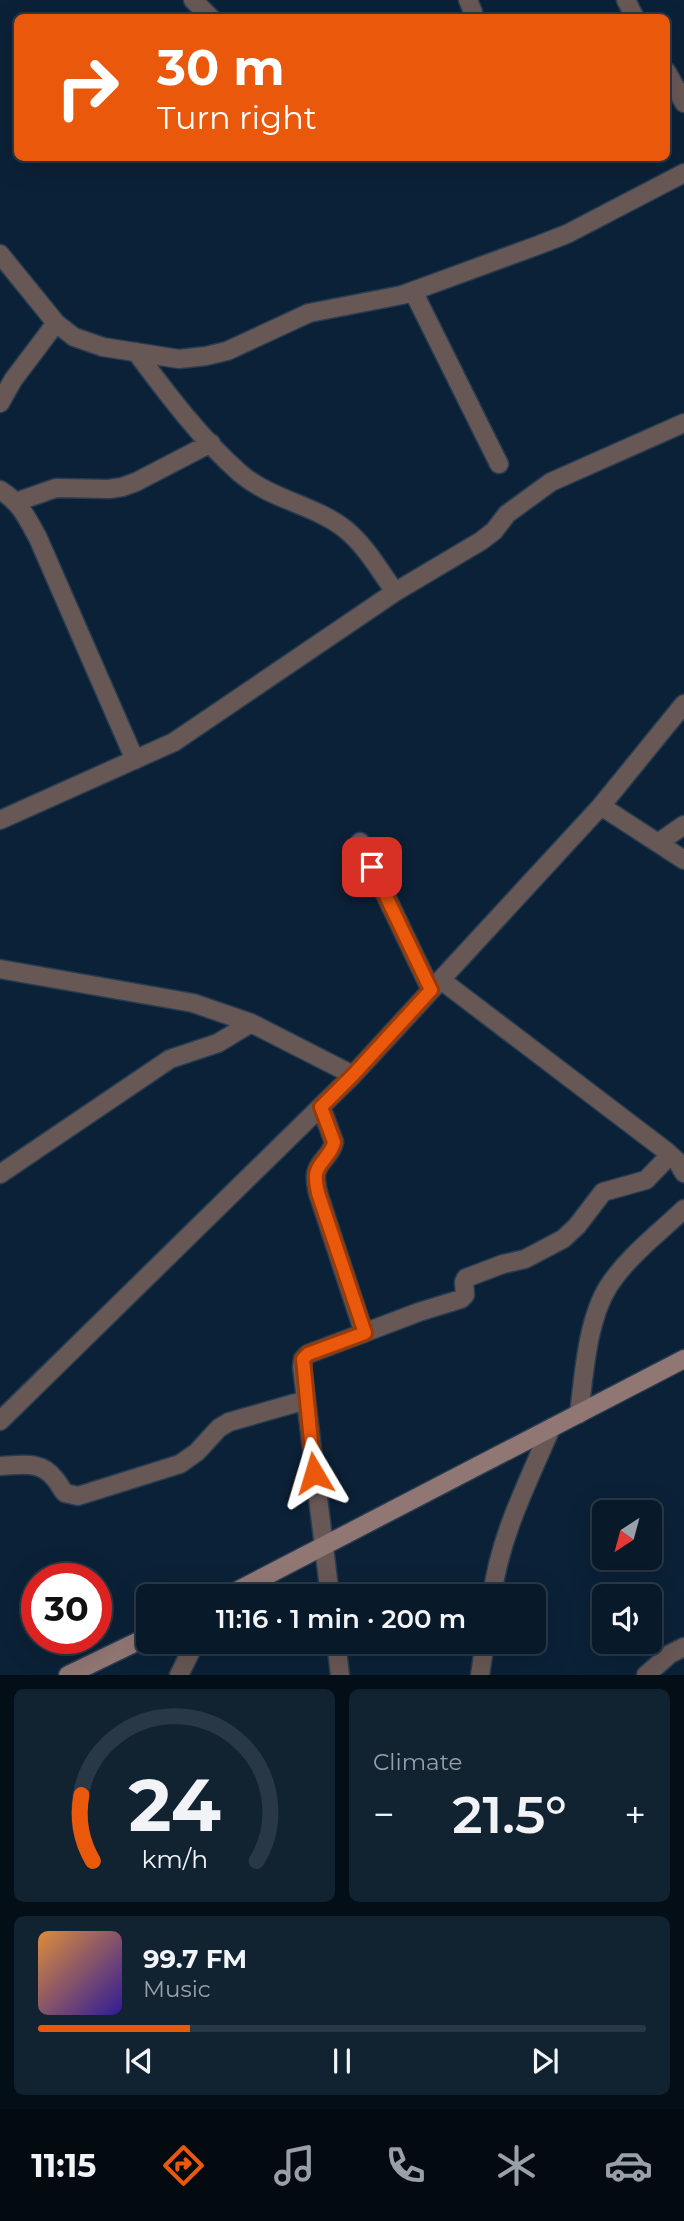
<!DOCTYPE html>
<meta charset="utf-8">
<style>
body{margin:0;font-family:Montserrat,sans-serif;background:#112231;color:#f1f3f6;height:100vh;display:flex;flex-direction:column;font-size:26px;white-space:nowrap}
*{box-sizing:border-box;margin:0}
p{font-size:23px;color:#98a0a8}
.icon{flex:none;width:38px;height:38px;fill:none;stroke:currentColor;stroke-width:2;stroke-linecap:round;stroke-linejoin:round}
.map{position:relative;height:1675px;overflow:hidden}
.panel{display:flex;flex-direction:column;gap:14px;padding:14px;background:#040e17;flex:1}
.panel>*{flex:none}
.guide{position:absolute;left:14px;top:14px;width:656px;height:147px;border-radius:10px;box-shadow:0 7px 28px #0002,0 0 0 2px #293846;background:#ea580c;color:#fff;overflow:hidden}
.needle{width:46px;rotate:216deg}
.fabs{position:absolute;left:592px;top:1500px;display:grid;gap:14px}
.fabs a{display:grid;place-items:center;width:70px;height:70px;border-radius:10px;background:#081929;box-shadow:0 7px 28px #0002,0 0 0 2px #293846;font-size:35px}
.speed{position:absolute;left:21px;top:1563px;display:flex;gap:14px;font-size:35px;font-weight:700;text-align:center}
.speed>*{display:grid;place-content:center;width:91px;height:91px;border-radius:50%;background:#081929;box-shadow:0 7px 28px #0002,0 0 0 2px #293846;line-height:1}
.speed .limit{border:10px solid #d22;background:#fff;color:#111}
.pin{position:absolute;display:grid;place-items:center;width:60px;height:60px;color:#fff;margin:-30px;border-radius:14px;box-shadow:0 4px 10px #0006}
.me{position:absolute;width:77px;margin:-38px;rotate:353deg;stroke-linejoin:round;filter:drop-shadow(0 0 5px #0008)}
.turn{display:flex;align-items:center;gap:24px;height:147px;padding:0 28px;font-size:32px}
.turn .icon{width:91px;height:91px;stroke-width:2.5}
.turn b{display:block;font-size:49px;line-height:60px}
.big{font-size:52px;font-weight:600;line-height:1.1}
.panel .card{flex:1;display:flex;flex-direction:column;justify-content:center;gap:10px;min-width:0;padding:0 24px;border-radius:10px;background:#112231}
.panel .dial{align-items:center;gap:0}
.dial svg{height:182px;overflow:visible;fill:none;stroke:#293846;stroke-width:7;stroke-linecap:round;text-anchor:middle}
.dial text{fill:#f1f3f6;stroke:none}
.song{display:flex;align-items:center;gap:21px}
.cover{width:84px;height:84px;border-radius:10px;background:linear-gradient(135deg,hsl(30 70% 55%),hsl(250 70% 35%))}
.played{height:7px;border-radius:4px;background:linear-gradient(90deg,#ea580c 25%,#293846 25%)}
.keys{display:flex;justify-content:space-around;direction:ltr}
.heat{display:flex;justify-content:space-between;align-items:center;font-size:38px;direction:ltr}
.panel .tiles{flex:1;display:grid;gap:14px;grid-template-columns:1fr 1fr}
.card:last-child{grid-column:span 2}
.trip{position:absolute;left:136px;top:1584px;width:410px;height:70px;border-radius:10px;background:#081929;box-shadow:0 7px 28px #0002,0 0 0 2px #293846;font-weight:600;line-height:70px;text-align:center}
.tab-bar{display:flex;height:112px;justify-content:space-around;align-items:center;background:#030a10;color:#98a0a8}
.tab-bar .icon{width:49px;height:49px}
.tab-bar .selected{color:#ea580c}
.tab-bar b{font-size:32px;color:#f1f3f6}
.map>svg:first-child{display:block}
</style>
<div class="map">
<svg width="684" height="1675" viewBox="0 0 684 1675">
<rect width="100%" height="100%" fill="#0b2137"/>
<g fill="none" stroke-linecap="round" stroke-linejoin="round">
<defs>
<path id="minor" d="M 193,0 L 211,18
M 468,0 L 473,12 L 473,18
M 626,0 L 635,18
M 667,72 L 684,103
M 0,254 L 56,323 L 74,337 L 103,347 L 179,359 L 206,356 L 227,351 L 309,313 L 402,295 L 536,246 L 567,234 L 684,173
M 413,291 L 499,464
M 136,352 C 168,395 201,439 241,474 C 272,500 315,505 345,529 C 366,546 380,571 395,592
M 0,403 L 13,380 L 56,323
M 0,490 C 20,502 27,518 38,538 L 135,760
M 16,502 L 56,488 L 109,489 L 122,487 L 136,482 L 211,443
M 601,806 L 684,860
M 0,820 L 174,742 L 395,592 L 481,541 L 494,531 L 507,514 L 551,482 L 684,423
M 360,842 L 431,990
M 658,843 L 684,825
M 0,969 L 193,1003 L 251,1023 L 353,1075
M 441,980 L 666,1151 L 677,1161 L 684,1173
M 321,1107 L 334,1142 C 332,1155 318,1161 316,1174 C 315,1180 317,1187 318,1193 L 364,1333
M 0,1174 L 170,1059 L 218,1043 L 251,1023
M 579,1414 C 584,1375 587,1321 608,1287 C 627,1257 659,1233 684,1209
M 0,1421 L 353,1075 L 601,806 L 684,704
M 0,1466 C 21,1465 41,1460 55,1479 C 59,1483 61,1489 65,1493 L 78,1496 L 180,1464 L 197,1452 L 219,1428 L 229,1422 L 306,1400
M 330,1596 L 302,1367 L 303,1359 L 308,1354 L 419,1312 L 461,1299 L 465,1295 L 464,1282 L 466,1278 L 503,1264 L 525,1259 L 563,1239 L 577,1226 L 603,1192 L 646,1180 L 670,1155
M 492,1596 C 500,1536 527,1484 551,1428
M 336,1642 L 340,1675
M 179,1675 L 190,1653 L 188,1642
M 480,1675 L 485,1642
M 646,1675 L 670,1654 L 684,1647"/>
<path id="secondary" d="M 227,1596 L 684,1359
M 68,1675 L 149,1636"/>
</defs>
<use href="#minor" stroke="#283d52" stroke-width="21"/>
<use href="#secondary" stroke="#283d52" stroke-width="21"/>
<use href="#minor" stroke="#685855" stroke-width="18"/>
<use href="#secondary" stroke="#917773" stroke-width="18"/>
</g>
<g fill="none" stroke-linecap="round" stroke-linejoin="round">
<defs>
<path id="route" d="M 314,1473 L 303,1359 L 308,1354 L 365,1333 L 318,1193 C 317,1187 315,1180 316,1174 C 318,1162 332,1155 334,1142 L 321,1107 L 353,1075 L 431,990 L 372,867"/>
</defs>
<use href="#route" stroke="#983908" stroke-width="18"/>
<use href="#route" stroke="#ea580c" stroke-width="12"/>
</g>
</svg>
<div class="fabs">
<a><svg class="needle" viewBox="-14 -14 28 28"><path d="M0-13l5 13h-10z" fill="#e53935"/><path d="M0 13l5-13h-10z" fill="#98a0a8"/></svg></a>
<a><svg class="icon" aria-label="sound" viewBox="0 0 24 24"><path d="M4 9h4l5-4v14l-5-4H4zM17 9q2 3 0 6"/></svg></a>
</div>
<div class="speed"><div class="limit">30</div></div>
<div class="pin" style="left:372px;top:867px;background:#d93025"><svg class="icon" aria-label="arrive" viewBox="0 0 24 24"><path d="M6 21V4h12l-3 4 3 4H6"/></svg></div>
<svg class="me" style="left:314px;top:1473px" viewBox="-20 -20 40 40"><path d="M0-17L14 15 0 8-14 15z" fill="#ea580c" stroke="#fff" stroke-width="4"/></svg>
<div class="trip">11:16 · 1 min · 200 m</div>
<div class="guide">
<div class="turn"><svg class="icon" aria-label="right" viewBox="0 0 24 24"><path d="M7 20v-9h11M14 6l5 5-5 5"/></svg><div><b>30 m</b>Turn right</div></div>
</div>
</div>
<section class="panel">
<div class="tiles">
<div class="card dial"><svg viewBox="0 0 100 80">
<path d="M14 69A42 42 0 1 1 86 69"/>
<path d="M14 69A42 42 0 0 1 9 40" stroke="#ea580c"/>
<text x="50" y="56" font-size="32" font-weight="700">24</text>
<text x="50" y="72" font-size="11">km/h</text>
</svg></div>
<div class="card"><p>Climate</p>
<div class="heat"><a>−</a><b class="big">21.5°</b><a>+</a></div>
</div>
<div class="card">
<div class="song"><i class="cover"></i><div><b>99.7 FM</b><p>Music</p></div></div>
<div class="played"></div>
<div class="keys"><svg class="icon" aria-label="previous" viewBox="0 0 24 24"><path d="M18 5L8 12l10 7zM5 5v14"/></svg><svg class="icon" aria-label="pause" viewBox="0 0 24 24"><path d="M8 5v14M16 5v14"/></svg><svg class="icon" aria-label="next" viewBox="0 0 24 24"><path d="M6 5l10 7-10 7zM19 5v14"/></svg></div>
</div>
</div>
</section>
<nav class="tab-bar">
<b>11:15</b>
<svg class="icon selected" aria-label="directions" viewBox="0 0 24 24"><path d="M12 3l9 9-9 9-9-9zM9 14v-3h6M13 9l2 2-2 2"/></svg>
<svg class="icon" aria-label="music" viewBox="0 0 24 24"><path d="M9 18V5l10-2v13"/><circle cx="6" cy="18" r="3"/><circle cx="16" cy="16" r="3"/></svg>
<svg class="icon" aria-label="phone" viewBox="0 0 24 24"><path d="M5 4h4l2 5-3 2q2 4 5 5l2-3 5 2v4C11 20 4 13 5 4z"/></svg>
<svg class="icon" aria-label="climate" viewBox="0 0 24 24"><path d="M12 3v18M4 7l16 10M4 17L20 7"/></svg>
<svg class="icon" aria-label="car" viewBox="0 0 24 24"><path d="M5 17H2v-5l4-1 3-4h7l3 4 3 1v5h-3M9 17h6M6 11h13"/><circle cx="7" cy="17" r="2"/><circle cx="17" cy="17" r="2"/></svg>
</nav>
